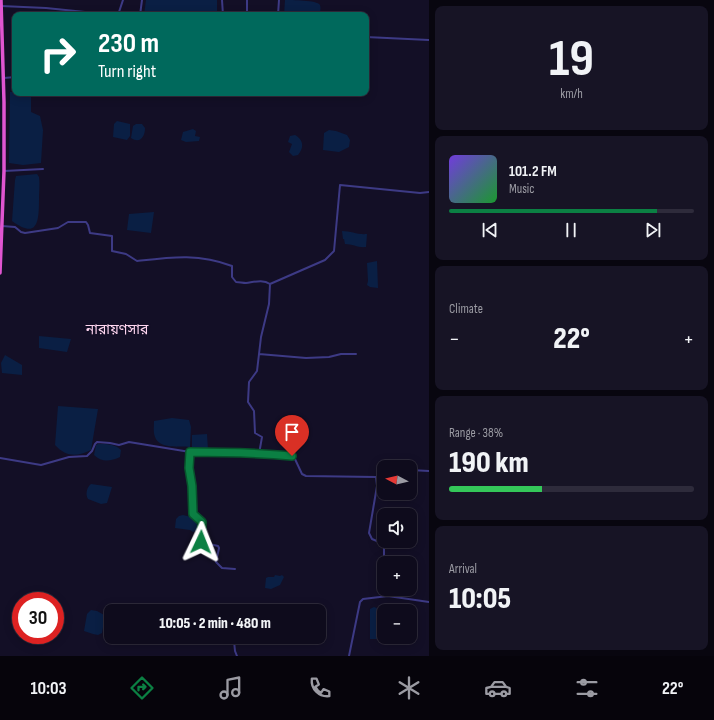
<!DOCTYPE html>
<meta charset="utf-8">
<style>
body{margin:0;font-family:"Sofia Sans Condensed","Noto Sans Bengali",sans-serif;background:#171425;color:#f1f3f6;height:100vh;display:flex;flex-direction:column;font-size:15px;white-space:nowrap}
*{box-sizing:border-box;margin:0}
p{font-size:13px;color:#9b9ba3}
.icon{flex:none;width:22px;height:22px;fill:none;stroke:currentColor;stroke-width:2;stroke-linecap:round;stroke-linejoin:round}
.map{position:relative;flex:1;overflow:hidden}
.drawer{display:flex;flex-direction:column;gap:6px;padding:6px;background:#08060f;width:285px}
.drawer>*{flex:none}
.hud{position:absolute;left:12px;top:12px;width:357px;height:84px;border-radius:8px;box-shadow:0 2px 10px #0003,0 0 0 1px #2e2b3b;background:#00695c;color:#fff;overflow:hidden}
.needle{width:26px;rotate:277deg}
.tools{position:absolute;left:377px;top:460px;display:grid;gap:8px}
.tools a{display:grid;place-items:center;width:40px;height:40px;border-radius:8px;background:#0e0b1c;box-shadow:0 2px 10px #0003,0 0 0 1px #2e2b3b;font-size:20px}
.speed{position:absolute;left:12px;top:592px;display:flex;gap:8px;font-size:20px;font-weight:700;text-align:center}
.speed>*{display:grid;place-content:center;width:52px;height:52px;border-radius:50%;background:#0e0b1c;box-shadow:0 2px 10px #0003,0 0 0 1px #2e2b3b;line-height:1}
.speed .limit{border:6px solid #d22;background:#fff;color:#111}
.pin{position:absolute;display:grid;place-items:center;width:34px;height:34px;color:#fff;margin:-41px -17px;border-radius:50% 50% 50% 0;rotate:-45deg;box-shadow:0 0 4px #0007}
.pin .icon{rotate:45deg}
.me{position:absolute;width:44px;margin:-22px;rotate:2deg;stroke-linejoin:round;filter:drop-shadow(0 0 3px #0008)}
.turn{display:flex;align-items:center;gap:14px;height:84px;padding:0 20px;font-size:18px}
.turn .icon{width:52px;height:52px;stroke-width:2.5}
.turn b{display:block;font-size:28px;line-height:34px}
.big{font-size:30px;font-weight:800;line-height:1.1}
.drawer .tile{flex:1;display:flex;flex-direction:column;justify-content:center;gap:6px;min-width:0;padding:0 14px;border-radius:8px;background:#171425}
.drawer .dial{align-items:center;gap:0}
.dial b{font-size:52px;line-height:1}
.song{display:flex;align-items:center;gap:12px}
.cover{width:48px;height:48px;border-radius:6px;background:linear-gradient(135deg,hsl(260 70% 55%),hsl(130 70% 35%))}
.played{height:4px;border-radius:2px;background:linear-gradient(90deg,#0b8043 85%,#2e2b3b 85%)}
.keys{display:flex;justify-content:space-around;direction:ltr}
.heat{display:flex;justify-content:space-between;align-items:center;font-size:22px;direction:ltr}
.charge{height:6px;border-radius:3px;background:linear-gradient(90deg,#34c759 38%,#2e2b3b 0)}
.trip{position:absolute;left:104px;top:604px;width:222px;height:40px;border-radius:8px;background:#0e0b1c;box-shadow:0 2px 10px #0003,0 0 0 1px #2e2b3b;font-weight:800;line-height:40px;text-align:center}
.tab-bar{display:flex;height:64px;justify-content:space-around;align-items:center;background:#06040b;color:#9b9ba3}
.tab-bar .icon{width:28px;height:28px}
.tab-bar .on{color:#0b8043}
.tab-bar b{font-size:18px;color:#f1f3f6}
main{display:flex;flex:1;min-height:0}
.map>svg:first-child{display:block}
</style>
<main>
<div class="map">
<svg width="429" height="656" viewBox="0 0 429 656">
<rect width="100%" height="100%" fill="#130f26"/>
<path fill="#0a1f44" d="M 146,0 L 217,0 L 217,15 L 144,15 Z
M 285,0 C 292,0 317,0 320,5 C 321,8 320,12 320,15 L 284,15 Z
M 15,89 L 15,93 L 31,93 L 31,112 L 40,116 L 43,130 L 41,163 L 23,165 L 9,163 L 10,92 L 14,92 Z
M 117,121 L 130,124 L 130,136 L 127,140 L 113,137 L 114,124 Z
M 136,124 L 142,124 L 145,128 C 145,137 140,144 131,138 L 133,126 Z
M 193,129 L 196,131 L 195,136 L 200,137 L 199,141 L 186,142 L 181,140 L 183,132 Z
M 329,130 L 336,131 L 347,135 L 350,140 L 349,147 L 339,152 L 323,150 L 324,133 Z
M 295,135 C 304,140 304,148 298,155 L 293,156 L 289,152 L 292,144 L 288,142 L 290,136 Z
M 37,174 L 39,177 C 40,184 39,192 39,199 C 39,221 38,240 12,221 L 15,180 L 16,176 Z
M 154,212 L 151,233 L 127,230 L 129,214 Z
M 342,231 C 351,231 358,235 367,234 L 366,247 C 358,248 353,244 345,244 L 344,239 L 343,239 Z
M 377,261 L 378,288 L 370,287 L 367,285 L 368,281 L 367,263 Z
M 39,336 L 71,339 L 67,352 L 39,348 Z
M 5,355 L 22,365 L 22,375 L 2,373 L 1,363 Z
M 58,406 L 98,409 L 91,450 C 77,457 66,457 55,445 Z
M 172,418 L 189,420 L 191,427 L 190,447 C 179,446 159,449 155,437 C 153,432 154,426 154,421 Z
M 207,434 L 208,450 L 192,451 L 192,435 Z
M 98,444 C 107,444 115,444 121,450 L 120,457 C 111,461 102,463 94,455 L 96,445 Z
M 91,484 L 112,487 L 107,503 L 101,504 L 88,499 C 85,494 87,487 91,484 Z
M 183,515 L 191,517 L 197,521 L 198,529 L 196,531 L 193,532 L 190,530 L 175,528 L 176,519 L 179,516 Z
M 275,575 L 280,576 L 282,575 L 284,577 L 280,585 L 271,589 L 265,588 L 266,578 L 268,577 L 274,577 Z
M 374,607 L 384,611 L 384,625 L 382,639 L 370,639 L 370,609 Z
M 91,610 L 97,611 L 106,616 L 104,621 L 102,633 L 98,635 L 93,634 L 84,631 L 87,614 Z"/>
<g fill="none" stroke-linecap="round" stroke-linejoin="round">
<path stroke="#3d3a85" stroke-width="2" d="M 222,0 L 223,15
M 1,6 L 46,8 L 85,12 L 97,15
M 114,15 L 119,12 L 123,0
M 140,15 L 142,0
M 247,15 L 247,0
M 278,15 L 279,0
M 366,37 L 429,40
M 4,78 L 15,77
M 4,171 L 43,169
M 2,226 L 15,227 L 21,232 L 25,233 L 58,228 L 68,222 L 86,222 L 88,225 L 90,233 L 112,236 L 112,251 L 126,254 L 137,261 C 171,257 199,253 232,266 L 232,277 L 236,282 C 239,282 243,283 246,283 C 254,282 263,279 270,284 L 325,260 L 334,251 L 340,185 L 420,193 L 429,192
M 259,354 L 306,358 L 329,357 L 341,354 L 356,354
M 190,452 L 189,469 L 193,486 L 193,514 L 202,521 L 201,542 L 218,546 L 219,548 L 216,562 L 222,568 L 235,569
M 259,454 L 262,437 L 255,433 L 254,411 L 248,402 L 249,382 L 257,371 L 261,337 L 269,304 L 270,284
M 0,458 L 41,465 L 69,457 L 87,456 L 92,451 L 95,444 L 97,442 L 110,443 L 119,445 L 129,442 L 190,452 L 224,451 L 249,454 L 292,456 L 294,457 L 302,474 L 306,476 L 376,477 L 384,474
M 410,470 L 429,471
M 376,477 L 377,486 L 369,533 L 372,539 L 384,544 L 384,562 L 379,570 L 377,581 L 384,588
M 384,589 L 388,596
M 218,637 L 234,641 L 235,651 L 237,656
M 349,656 L 360,602 L 363,599 L 388,596 L 429,602"/>
<path stroke="#e055d1" stroke-width="3.5" d="M 0,273 L 4,171 L 4,102 L 1,0"/>
</g>
<g fill="none" stroke-linecap="round" stroke-linejoin="round">
<defs>
<path id="route" d="M 201,542 L 202,522 L 193,514 L 192,486 L 189,468 L 190,452 C 224,452 258,453 292,456"/>
</defs>
<use href="#route" stroke="#07532c" stroke-width="10"/>
<use href="#route" stroke="#0b8043" stroke-width="7"/>
</g>
<g text-anchor="middle" dominant-baseline="central" stroke-width="4" stroke-linejoin="round" paint-order="stroke">
<g font-size="14" fill="#ffd6f0" stroke="#130f26">
<text x="117" y="329">নারায়ণসার</text>
</g>
</g>
</svg>
<div class="tools">
<a><svg class="needle" viewBox="-14 -14 28 28"><path d="M0-13l5 13h-10z" fill="#e53935"/><path d="M0 13l5-13h-10z" fill="#9b9ba3"/></svg></a>
<a><svg class="icon" aria-label="sound" viewBox="0 0 24 24"><path d="M4 9h4l5-4v14l-5-4H4zM17 9q2 3 0 6"/></svg></a>
<a>+</a>
<a>−</a>
</div>
<div class="speed"><div class="limit">30</div></div>
<div class="pin" style="left:292px;top:456px;background:#d93025"><svg class="icon" aria-label="arrive" viewBox="0 0 24 24"><path d="M6 21V4h12l-3 4 3 4H6"/></svg></div>
<svg class="me" style="left:201px;top:542px" viewBox="-20 -20 40 40"><path d="M0-17L14 15 0 8-14 15z" fill="#0b8043" stroke="#fff" stroke-width="4"/></svg>
<div class="trip">10:05 · 2 min · 480 m</div>
<div class="hud">
<div class="turn"><svg class="icon" aria-label="right" viewBox="0 0 24 24"><path d="M7 20v-9h11M14 6l5 5-5 5"/></svg><div><b>230 m</b>Turn right</div></div>
</div>
</div>
<section class="drawer">
<div class="tile dial"><b>19</b><p>km/h</p></div>
<div class="tile">
<div class="song"><i class="cover"></i><div><b>101.2 FM</b><p>Music</p></div></div>
<div class="played"></div>
<div class="keys"><svg class="icon" aria-label="previous" viewBox="0 0 24 24"><path d="M18 5L8 12l10 7zM5 5v14"/></svg><svg class="icon" aria-label="pause" viewBox="0 0 24 24"><path d="M8 5v14M16 5v14"/></svg><svg class="icon" aria-label="next" viewBox="0 0 24 24"><path d="M6 5l10 7-10 7zM19 5v14"/></svg></div>
</div>
<div class="tile"><p>Climate</p>
<div class="heat"><a>−</a><b class="big">22°</b><a>+</a></div>
</div>
<div class="tile"><p>Range · 38%</p><b class="big">190 km</b><div class="charge"></div></div>
<div class="tile"><p>Arrival</p><b class="big">10:05</b></div>
</section>
</main>
<nav class="tab-bar">
<b>10:03</b>
<svg class="icon on" aria-label="directions" viewBox="0 0 24 24"><path d="M12 3l9 9-9 9-9-9zM9 14v-3h6M13 9l2 2-2 2"/></svg>
<svg class="icon" aria-label="music" viewBox="0 0 24 24"><path d="M9 18V5l10-2v13"/><circle cx="6" cy="18" r="3"/><circle cx="16" cy="16" r="3"/></svg>
<svg class="icon" aria-label="phone" viewBox="0 0 24 24"><path d="M5 4h4l2 5-3 2q2 4 5 5l2-3 5 2v4C11 20 4 13 5 4z"/></svg>
<svg class="icon" aria-label="climate" viewBox="0 0 24 24"><path d="M12 3v18M4 7l16 10M4 17L20 7"/></svg>
<svg class="icon" aria-label="car" viewBox="0 0 24 24"><path d="M5 17H2v-5l4-1 3-4h7l3 4 3 1v5h-3M9 17h6M6 11h13"/><circle cx="7" cy="17" r="2"/><circle cx="17" cy="17" r="2"/></svg>
<svg class="icon" aria-label="filters" viewBox="0 0 24 24"><path d="M4 7h16M4 17h16"/><circle cx="9" cy="7" r="2"/><circle cx="15" cy="17" r="2"/></svg>
<b>22°</b>
</nav>
